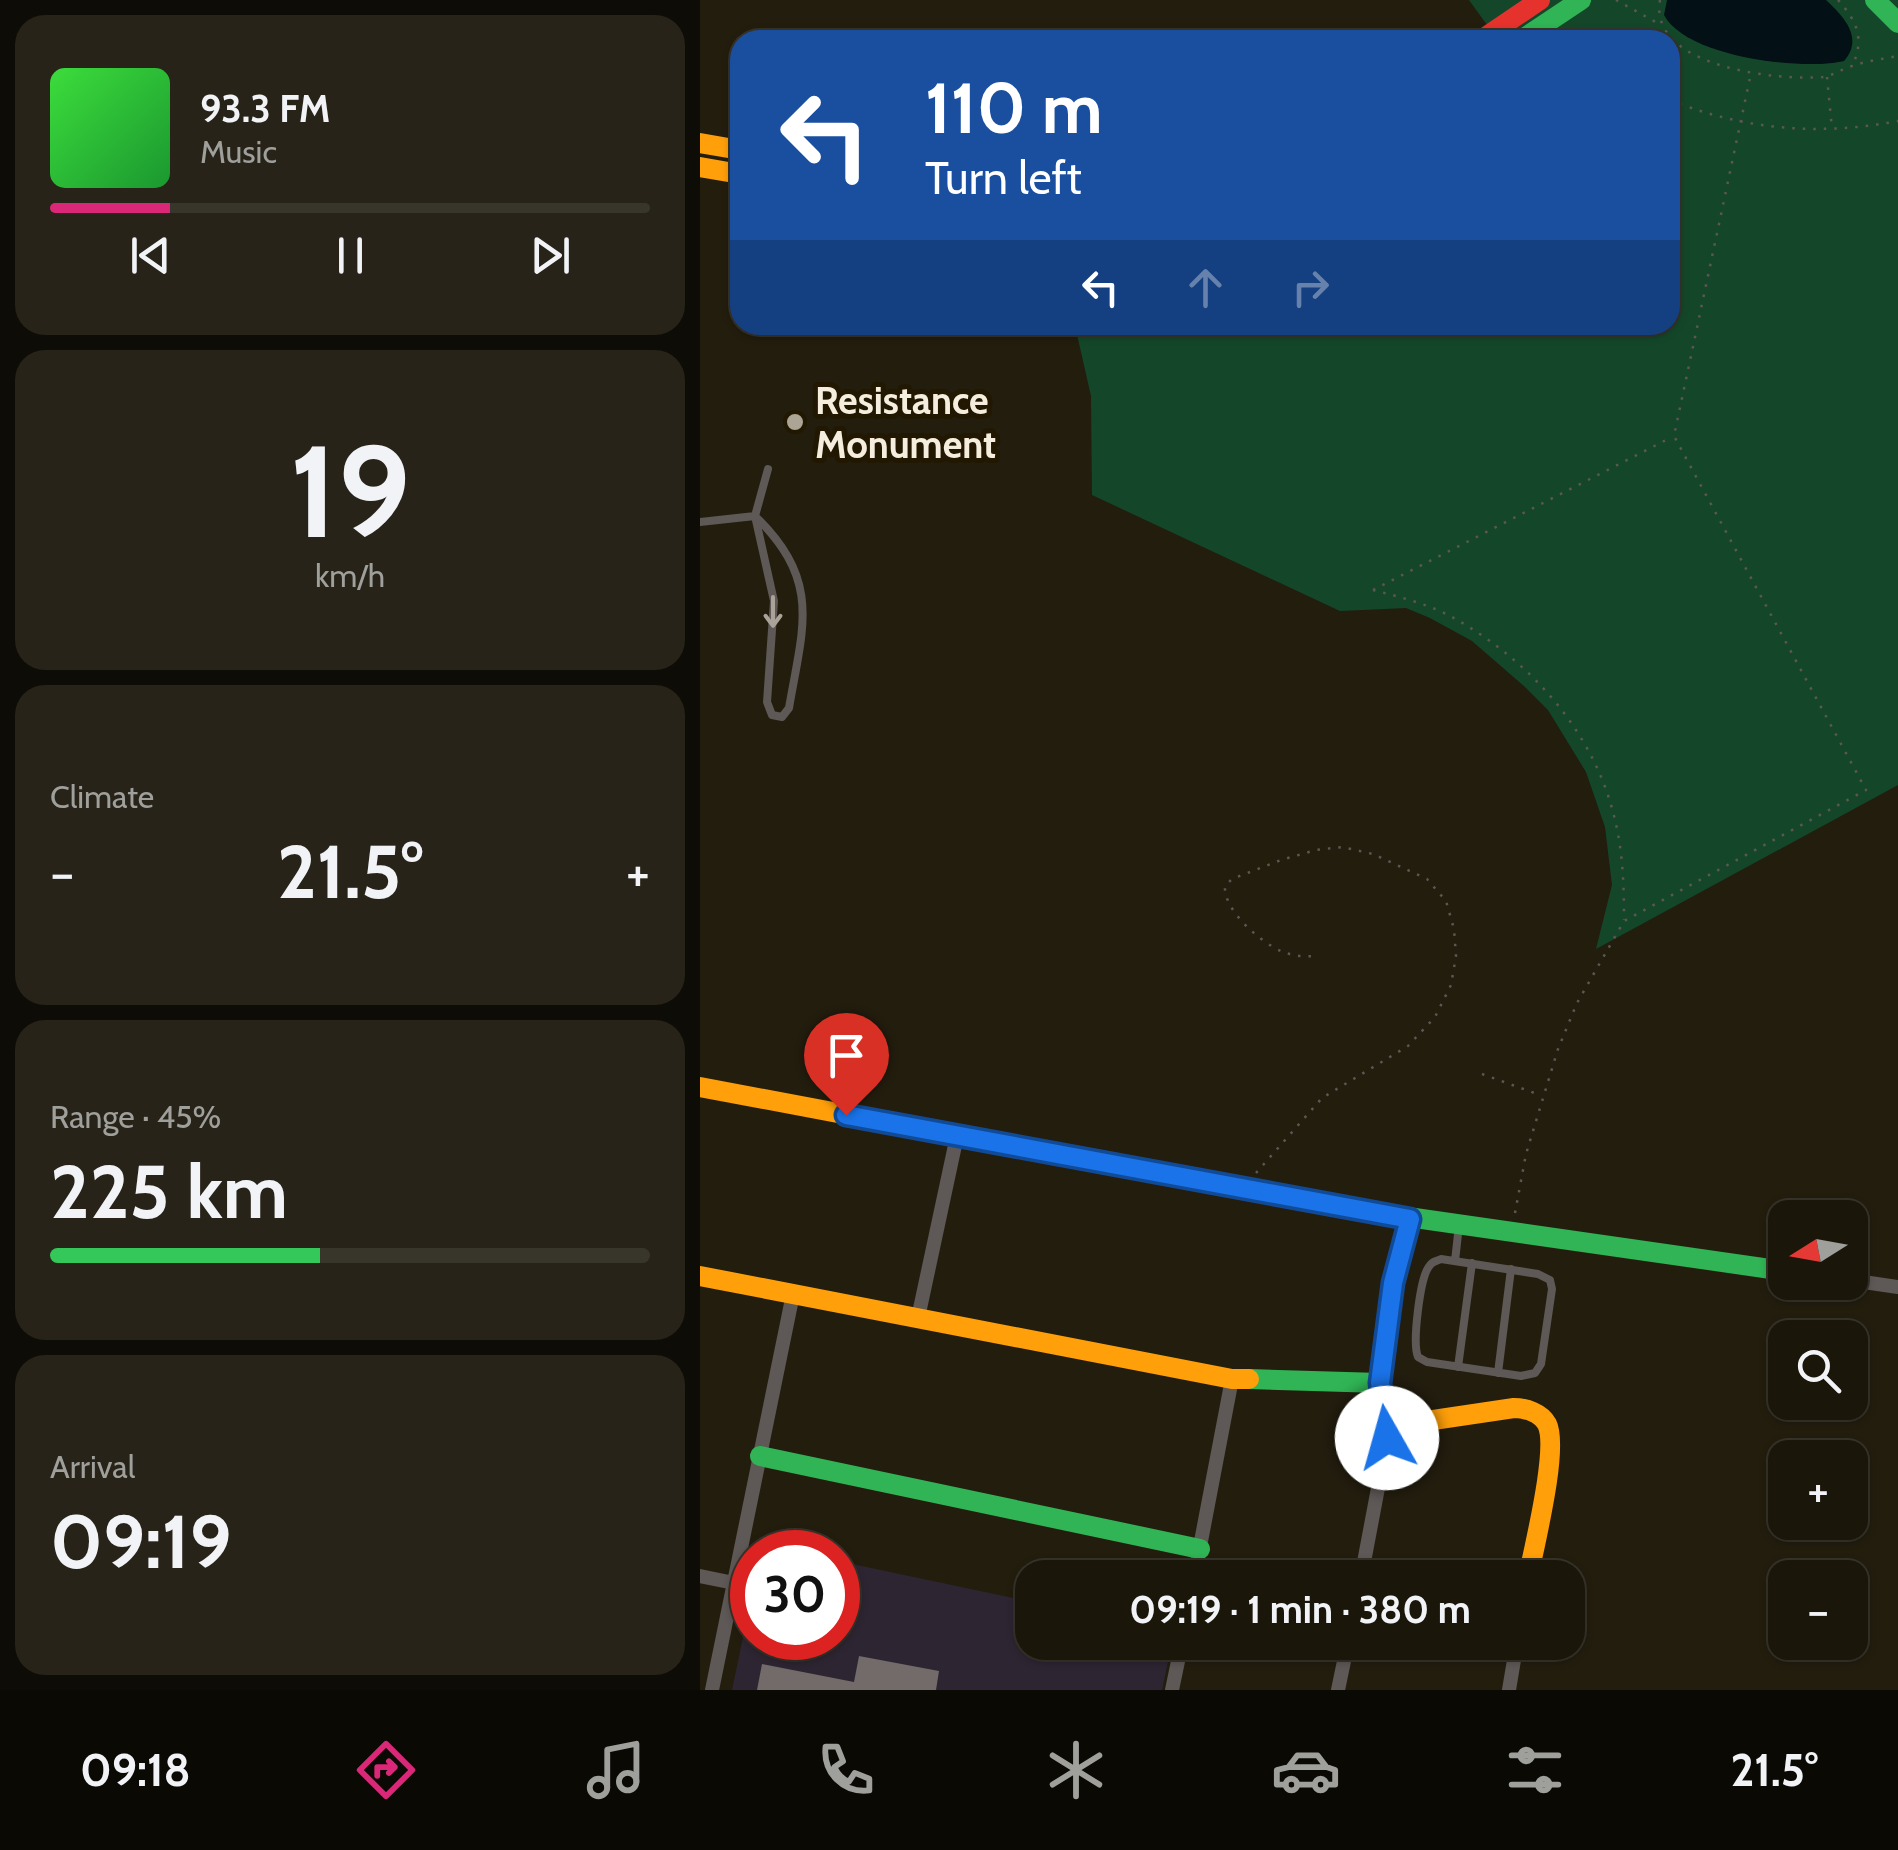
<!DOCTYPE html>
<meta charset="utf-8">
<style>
body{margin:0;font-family:Cabin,sans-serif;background:#272318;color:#f1f3f6;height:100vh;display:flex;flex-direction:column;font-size:38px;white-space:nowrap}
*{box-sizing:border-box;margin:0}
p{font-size:32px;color:#9f9f9c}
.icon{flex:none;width:55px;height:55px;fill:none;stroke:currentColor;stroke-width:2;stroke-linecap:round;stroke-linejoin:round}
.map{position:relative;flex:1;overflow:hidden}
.sheet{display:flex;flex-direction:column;gap:15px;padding:15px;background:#0e0c06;width:700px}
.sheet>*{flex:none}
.guide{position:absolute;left:30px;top:30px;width:950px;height:305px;border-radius:30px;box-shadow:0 2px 8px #0004,0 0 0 2px #38352b;background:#1a4fa0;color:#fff;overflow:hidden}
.needle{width:65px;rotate:259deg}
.tools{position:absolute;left:1068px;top:1200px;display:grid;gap:20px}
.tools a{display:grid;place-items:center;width:100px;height:100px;border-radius:20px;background:#1a160a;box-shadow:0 2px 8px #0004,0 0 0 2px #38352b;font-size:50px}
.speed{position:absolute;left:30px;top:1530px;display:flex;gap:20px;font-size:50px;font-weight:700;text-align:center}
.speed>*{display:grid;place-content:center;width:130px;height:130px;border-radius:50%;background:#1a160a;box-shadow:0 2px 8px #0004,0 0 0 2px #38352b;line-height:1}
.speed .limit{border:15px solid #d22;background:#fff;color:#111}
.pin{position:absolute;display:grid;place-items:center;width:85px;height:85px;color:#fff;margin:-102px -42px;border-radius:50% 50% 50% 0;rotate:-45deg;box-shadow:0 0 10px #0007}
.pin .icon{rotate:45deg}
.me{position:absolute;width:110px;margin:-55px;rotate:353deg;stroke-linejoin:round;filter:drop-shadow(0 0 8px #0008)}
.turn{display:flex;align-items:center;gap:35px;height:210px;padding:0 30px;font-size:45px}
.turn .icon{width:130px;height:130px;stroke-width:2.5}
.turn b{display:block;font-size:70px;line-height:85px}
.lanes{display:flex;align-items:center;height:95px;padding:0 30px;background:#0003;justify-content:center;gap:50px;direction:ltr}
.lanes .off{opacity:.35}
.big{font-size:75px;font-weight:800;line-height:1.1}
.sheet .widget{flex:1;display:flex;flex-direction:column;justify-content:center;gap:15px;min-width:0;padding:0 35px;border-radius:30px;background:#272318}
.sheet .dial{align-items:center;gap:0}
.dial b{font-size:130px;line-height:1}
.song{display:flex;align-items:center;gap:30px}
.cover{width:120px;height:120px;border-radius:15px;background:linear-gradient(135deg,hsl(120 70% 55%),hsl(130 70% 35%))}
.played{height:10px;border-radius:5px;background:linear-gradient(90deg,#db2777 20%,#38352b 20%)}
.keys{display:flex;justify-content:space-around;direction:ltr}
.heat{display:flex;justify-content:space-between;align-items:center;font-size:55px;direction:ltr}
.charge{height:15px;border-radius:8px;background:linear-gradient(90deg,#34c759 45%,#38352b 0)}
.trip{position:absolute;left:315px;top:1560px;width:570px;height:100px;border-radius:30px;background:#1a160a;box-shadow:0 2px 8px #0004,0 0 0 2px #38352b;font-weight:800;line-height:100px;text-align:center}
.tabs{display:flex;height:160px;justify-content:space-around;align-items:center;background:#0a0904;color:#9f9f9c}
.tabs .icon{width:70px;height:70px}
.tabs .active{color:#db2777}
.tabs b{font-size:45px;color:#f1f3f6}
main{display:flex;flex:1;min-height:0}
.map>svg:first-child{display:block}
</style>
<main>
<section class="sheet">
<div class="widget">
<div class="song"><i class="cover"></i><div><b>93.3 FM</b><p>Music</p></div></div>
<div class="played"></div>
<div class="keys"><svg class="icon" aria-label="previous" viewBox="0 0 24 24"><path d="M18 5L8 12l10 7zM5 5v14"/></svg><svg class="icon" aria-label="pause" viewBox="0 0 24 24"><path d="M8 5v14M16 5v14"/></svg><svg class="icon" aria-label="next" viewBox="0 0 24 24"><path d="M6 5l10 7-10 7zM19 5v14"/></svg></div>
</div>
<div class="widget dial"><b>19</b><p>km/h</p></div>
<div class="widget"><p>Climate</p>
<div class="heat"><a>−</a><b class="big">21.5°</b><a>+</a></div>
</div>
<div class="widget"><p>Range · 45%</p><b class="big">225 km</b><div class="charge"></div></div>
<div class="widget"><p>Arrival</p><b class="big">09:19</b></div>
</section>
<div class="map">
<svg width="1198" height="1690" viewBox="0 0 1198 1690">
<rect width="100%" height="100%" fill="#231d0e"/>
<path fill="#2d2531" d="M 138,1561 L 332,1602 L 332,1642 L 472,1643 L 462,1690 L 32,1690 L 52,1594 L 52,1638 L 138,1638 Z"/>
<path fill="#14472a" d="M 769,0 L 1198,0 L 1198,785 L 896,949 L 912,885 L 905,827 L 886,772 L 848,710 L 825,687 L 772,641 L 730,618 L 706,608 L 640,611 L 392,495 L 391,396 L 376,330 L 372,325 L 970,325 L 970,40 L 798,40 Z"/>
<path fill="#031016" d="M 967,0 L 1126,0 C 1144,17 1164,38 1144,61 C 1102,71 986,57 964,15 Z"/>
<path fill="#726b69" d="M 159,1656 L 239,1671 L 236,1690 L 57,1690 L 62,1664 L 154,1682 Z"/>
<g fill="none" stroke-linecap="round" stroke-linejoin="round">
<path stroke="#5c5753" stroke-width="2.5" stroke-dasharray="2.5 8" stroke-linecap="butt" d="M 916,0 L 961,25
M 960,0 C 948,67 1078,81 1123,77 C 1134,75 1142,69 1152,66 C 1166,61 1183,59 1198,56
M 1138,0 C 1156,20 1165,38 1153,64
M 970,55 L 976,44
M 1127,77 L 1132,129
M 970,100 C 1044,130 1120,136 1198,121
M 673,590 C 700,597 728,604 752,617 C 830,660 895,733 915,820 C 923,853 924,886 924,920
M 673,590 L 972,437
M 782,1074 L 840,1095
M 556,1173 L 622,1098 L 708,1046 L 735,1017 L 751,985 L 756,956 L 754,929 L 746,901 L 727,879 L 673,854 L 642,847 L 616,850 L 581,860 L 532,879 L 525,886 C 523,910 561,943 583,952 C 594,956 605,957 616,956
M 815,1213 L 826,1154 L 858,1049 L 877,1003 L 924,921 L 1166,790 L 974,436 L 1051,73"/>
<path stroke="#5e5856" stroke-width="8" d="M 0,522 L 55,516 C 122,581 103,626 89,708 L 82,717 L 72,715 L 67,702 L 74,601 L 55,516 L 68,469
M 741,1259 L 838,1274 L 850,1280 L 852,1289 L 841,1364 L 835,1373 L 821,1376 L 727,1362 L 718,1357 C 712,1343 720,1281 728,1268 C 732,1261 735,1262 741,1259 Z
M 755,1261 L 759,1225
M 758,1367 L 772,1263
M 798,1373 L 811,1269"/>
<path stroke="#5e5856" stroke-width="14" d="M 1150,1280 L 1198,1287
M 218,1318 L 257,1136
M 0,1576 L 34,1583
M 494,1578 L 532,1379
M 661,1578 L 685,1451 L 680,1383 L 693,1283 L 709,1219
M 12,1690 L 93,1294
M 472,1690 L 482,1642
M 638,1690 L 648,1642
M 809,1690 L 817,1642"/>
<path stroke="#30b455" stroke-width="20" d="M 1175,0 L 1198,23
M 821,40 L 881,0
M 631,1206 L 1085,1271
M 549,1379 L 680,1383
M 60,1456 L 500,1549"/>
<path stroke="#ff9f0a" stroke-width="20" d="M 0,143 L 40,150
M 0,167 L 40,174
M 0,1087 L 631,1206
M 0,1276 L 532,1379 L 549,1379
M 686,1427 L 814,1408 C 826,1408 841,1413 847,1424 C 859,1448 834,1547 828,1578"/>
<path stroke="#e5322d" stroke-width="20" d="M 781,40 L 840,0"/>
</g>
<defs><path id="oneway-shaft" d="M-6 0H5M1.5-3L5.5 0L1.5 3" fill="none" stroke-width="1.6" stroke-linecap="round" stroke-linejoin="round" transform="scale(2.5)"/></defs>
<use stroke="#aaa39a" href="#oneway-shaft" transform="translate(73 612) rotate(90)"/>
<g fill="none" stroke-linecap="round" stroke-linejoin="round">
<defs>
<path id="route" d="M 146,1115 L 710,1219 L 693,1283 L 680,1383 L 687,1438"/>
</defs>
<use href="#route" stroke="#114b97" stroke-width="25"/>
<use href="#route" stroke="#1a73e8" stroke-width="18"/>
</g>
<circle fill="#aca595" stroke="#221700" stroke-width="4" cx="95" cy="422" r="10"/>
<g text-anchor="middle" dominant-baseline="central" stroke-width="10" stroke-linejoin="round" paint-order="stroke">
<g font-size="38" font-weight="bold" fill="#f5eede" stroke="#221700" text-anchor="start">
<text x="115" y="400">Resistance<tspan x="115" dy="44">Monument</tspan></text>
</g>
</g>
</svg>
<div class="tools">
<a><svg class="needle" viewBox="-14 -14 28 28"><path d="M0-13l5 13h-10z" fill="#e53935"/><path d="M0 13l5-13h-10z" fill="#9f9f9c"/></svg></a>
<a><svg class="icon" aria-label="search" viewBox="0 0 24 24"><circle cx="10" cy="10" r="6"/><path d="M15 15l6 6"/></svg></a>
<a>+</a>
<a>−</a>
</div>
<div class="speed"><div class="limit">30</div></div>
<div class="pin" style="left:146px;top:1115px;background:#d93025"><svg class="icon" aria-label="arrive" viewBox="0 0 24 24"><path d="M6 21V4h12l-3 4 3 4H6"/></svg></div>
<svg class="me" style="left:687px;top:1438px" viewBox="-20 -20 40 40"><circle r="19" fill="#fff"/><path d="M0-13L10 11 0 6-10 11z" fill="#1a73e8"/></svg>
<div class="trip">09:19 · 1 min · 380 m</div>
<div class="guide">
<div class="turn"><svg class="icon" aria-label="left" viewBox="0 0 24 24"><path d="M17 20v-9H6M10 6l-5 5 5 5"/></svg><div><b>110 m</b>Turn left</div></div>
<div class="lanes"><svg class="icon" aria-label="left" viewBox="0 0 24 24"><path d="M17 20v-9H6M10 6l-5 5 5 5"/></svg><svg class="icon off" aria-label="ahead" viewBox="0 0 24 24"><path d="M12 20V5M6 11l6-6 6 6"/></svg><svg class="icon off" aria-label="right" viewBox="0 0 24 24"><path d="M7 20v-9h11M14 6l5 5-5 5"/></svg></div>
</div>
</div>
</main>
<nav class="tabs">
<b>09:18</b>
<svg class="icon active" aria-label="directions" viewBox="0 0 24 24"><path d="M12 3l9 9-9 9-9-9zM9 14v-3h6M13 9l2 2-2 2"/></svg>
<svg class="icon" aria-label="music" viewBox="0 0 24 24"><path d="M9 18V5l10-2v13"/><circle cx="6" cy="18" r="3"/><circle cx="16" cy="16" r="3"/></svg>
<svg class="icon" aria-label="phone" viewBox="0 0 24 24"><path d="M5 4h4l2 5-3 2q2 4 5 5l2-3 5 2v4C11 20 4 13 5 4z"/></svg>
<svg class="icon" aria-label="climate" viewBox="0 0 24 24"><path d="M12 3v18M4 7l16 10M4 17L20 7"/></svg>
<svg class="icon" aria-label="car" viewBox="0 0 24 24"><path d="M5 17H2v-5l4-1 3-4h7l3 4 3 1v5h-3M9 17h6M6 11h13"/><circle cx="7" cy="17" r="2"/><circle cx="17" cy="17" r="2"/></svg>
<svg class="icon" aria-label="filters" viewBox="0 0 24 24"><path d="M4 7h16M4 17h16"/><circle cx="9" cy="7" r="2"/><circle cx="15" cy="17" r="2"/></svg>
<b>21.5°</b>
</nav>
